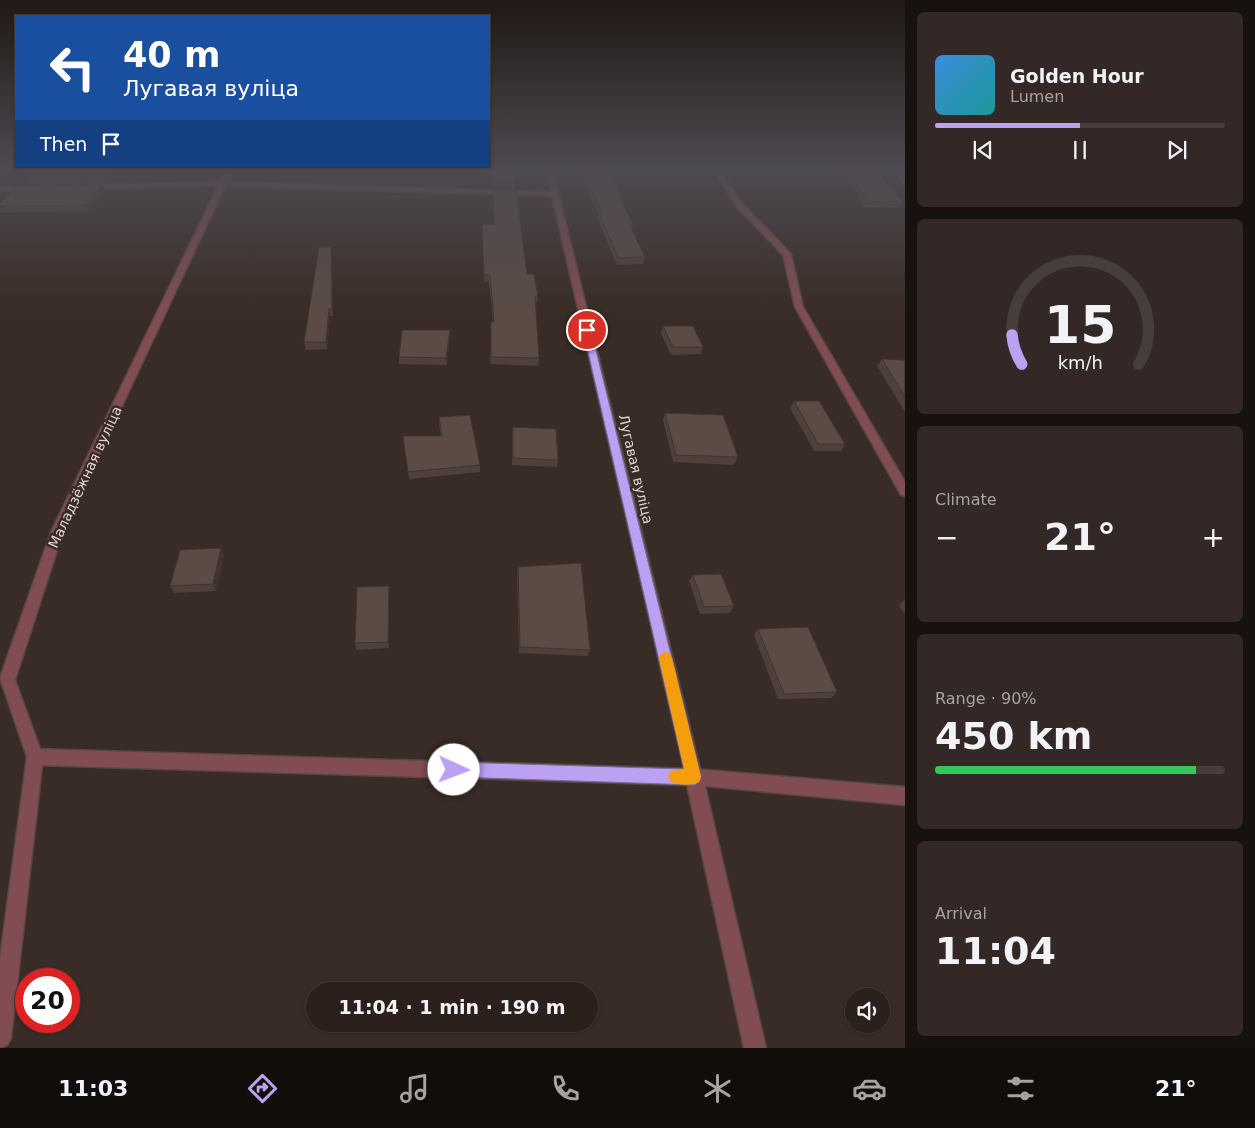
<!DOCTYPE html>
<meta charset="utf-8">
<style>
body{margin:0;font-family:"DejaVu Sans",sans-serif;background:#332825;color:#f1f3f6;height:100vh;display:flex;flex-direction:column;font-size:19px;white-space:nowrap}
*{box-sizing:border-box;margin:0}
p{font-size:16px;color:#a6a3a3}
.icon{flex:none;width:28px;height:28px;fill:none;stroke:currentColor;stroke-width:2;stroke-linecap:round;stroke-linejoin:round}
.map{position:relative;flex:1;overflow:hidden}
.details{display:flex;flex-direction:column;gap:12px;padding:12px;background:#18120f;width:350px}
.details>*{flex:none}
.top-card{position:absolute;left:15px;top:15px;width:475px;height:152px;border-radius:0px;box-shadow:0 1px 4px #0004,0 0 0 1px #473e3b;background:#1a4fa0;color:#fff;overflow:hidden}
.buttons{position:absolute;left:845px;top:988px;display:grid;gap:10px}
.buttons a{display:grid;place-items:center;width:45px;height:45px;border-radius:50%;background:#2b201c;box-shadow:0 1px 4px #0004,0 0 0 1px #473e3b;font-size:25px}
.speed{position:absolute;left:15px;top:968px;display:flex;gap:10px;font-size:25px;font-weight:700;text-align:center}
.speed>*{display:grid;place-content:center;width:65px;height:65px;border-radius:50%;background:#2b201c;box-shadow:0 1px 4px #0004,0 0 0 1px #473e3b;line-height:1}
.speed .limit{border:8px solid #d22;background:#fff;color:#111}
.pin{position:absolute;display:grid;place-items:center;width:42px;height:42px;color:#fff;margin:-21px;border:2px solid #fff;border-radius:50%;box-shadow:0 1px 5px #0007}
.me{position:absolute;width:55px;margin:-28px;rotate:92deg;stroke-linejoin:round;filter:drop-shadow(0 0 4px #0008)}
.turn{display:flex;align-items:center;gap:18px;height:105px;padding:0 25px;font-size:22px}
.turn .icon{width:65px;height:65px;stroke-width:2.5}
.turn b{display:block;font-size:35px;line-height:42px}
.then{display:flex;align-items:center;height:48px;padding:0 25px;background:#0003;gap:10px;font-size:19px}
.big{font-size:38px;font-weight:700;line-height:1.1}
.details .widget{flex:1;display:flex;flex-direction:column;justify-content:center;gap:8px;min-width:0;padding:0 18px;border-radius:8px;background:#332825}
.details .dial{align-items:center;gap:0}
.dial svg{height:130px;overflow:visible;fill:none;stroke:#473e3b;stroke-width:7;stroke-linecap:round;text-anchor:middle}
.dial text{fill:#f1f3f6;stroke:none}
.song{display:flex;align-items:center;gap:15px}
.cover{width:60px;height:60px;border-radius:8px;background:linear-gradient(135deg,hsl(210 70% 55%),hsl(180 70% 35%))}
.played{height:5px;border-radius:2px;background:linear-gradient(90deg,#bca0f2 50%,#473e3b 50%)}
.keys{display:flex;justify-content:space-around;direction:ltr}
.heat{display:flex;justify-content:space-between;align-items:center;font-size:28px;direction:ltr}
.charge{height:8px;border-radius:4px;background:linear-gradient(90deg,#34c759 90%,#473e3b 0)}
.trip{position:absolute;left:306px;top:982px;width:292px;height:50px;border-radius:25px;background:#2b201c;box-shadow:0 1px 4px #0004,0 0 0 1px #473e3b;font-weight:700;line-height:50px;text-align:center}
.tabs{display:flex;height:80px;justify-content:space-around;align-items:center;background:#110d0b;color:#a6a3a3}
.tabs .icon{width:35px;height:35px}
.tabs .on{color:#bca0f2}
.tabs b{font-size:22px;color:#f1f3f6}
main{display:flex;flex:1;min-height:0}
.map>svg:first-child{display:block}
</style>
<main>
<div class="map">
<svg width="905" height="1048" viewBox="0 0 905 1048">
<rect width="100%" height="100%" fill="#392b25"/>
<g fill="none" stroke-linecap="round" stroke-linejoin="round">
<defs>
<path id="lane" d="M 712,168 L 718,168 L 743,204 L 791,254 L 803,307 L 905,482 L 905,496 L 901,495 L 795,307 L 783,255 L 737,207 Z
M 35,749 L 694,769 L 905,787 L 905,805 L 705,786 L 766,1048 L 744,1048 L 687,785 L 35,765 L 29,763 L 27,757 L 29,751 Z"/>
<path id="street" d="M 227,168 L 233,168 L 227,182 L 551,192 L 546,168 L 552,168 L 702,777 L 700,783 L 694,785 L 688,783 L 686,777 L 552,196 L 225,186 L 63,532 L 15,680 L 43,757 L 11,1038 L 7,1045 L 0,1048 L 0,958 L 27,757 L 0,678 L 51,532 L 218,186 L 87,189 L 84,187 L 87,185 L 220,182 Z
M 890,168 L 896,168 L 905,178 L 905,184 Z
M 0,187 L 30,186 L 33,188 L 30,190 L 0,191 Z"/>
</defs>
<use href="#lane" stroke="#544641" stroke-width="3"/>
<use href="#street" stroke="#544641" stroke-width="3"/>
<use href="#lane" fill="#824d52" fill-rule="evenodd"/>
<use href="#street" fill="#824d52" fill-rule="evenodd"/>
</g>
<path fill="#4e403a" d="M 122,168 L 110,183 L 28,184 L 25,178 Z
M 484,168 L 512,168 L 512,174 L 515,183 L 515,189 L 493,188 L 493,176 L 485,176 Z
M 579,168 L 608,168 L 622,197 L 621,201 L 633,224 L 631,230 L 645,257 L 643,264 L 617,265 L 597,218 L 598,214 Z
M 839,168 L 873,168 L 903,202 L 899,208 L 865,207 Z
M 102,184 L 105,190 L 88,212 L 1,213 L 0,212 L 0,203 Z
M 493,190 L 527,274 L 538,296 L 537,303 L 536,303 L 539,358 L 538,366 L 490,364 L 491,322 L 493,322 L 489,282 L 484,282 L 482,230 L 482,224 L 494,224 Z
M 332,254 L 333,316 L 330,316 L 327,349 L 306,350 L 304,342 Z
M 663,326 L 703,347 L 701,354 L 671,355 L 661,333 Z
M 450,330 L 447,365 L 399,364 L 399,357 Z
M 882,359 L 905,360 L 905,412 L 877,366 Z
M 794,401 L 845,444 L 841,451 L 814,451 L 790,408 Z
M 665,413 L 738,457 L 734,465 L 673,462 L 663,420 Z
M 439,417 L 480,465 L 480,472 L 409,479 L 403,436 L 441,436 L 439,425 Z
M 513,427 L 558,460 L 557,467 L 512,465 L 512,435 Z
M 221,548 L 224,555 L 216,591 L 174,593 L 170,586 Z
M 518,567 L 590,650 L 587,656 L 519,653 L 517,573 Z
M 693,575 L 734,606 L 730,613 L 700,614 L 689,581 Z
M 389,586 L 389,648 L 356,650 L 355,643 Z
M 905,599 L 905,615 L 899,605 Z
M 758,629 L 837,692 L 831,698 L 778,699 L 754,635 Z"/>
<path fill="#403430" d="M 115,168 L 122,168 L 110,183 L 108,176 Z
M 102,184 L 105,190 L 88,212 L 86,205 Z
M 331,247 L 332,254 L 333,316 L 332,309 Z
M 329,309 L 330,316 L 327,349 L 326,342 Z
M 450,330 L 450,337 L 447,365 L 446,358 Z
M 221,548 L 224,555 L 216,591 L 213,584 Z
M 389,586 L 389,648 L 388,642 Z"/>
<path fill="#5b4b44" stroke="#403430" d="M 35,168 L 115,168 L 108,176 L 25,178 Z
M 485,168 L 512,168 L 512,170 L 485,170 Z
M 582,168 L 608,168 L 622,197 L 619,197 L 633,224 L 629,224 L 645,257 L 619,258 L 598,212 L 601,212 Z
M 846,168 L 873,168 L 903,202 L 868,201 Z
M 493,174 L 514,174 L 515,183 L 493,182 Z
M 102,184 L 86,205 L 0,206 L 0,203 L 17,186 Z
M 493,190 L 516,190 L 527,274 L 534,274 L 538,296 L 535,296 L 539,358 L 491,357 L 491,322 L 494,322 L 490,275 L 484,275 L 482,224 L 495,224 Z
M 319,247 L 331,247 L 332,309 L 329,309 L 326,342 L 304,342 Z
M 663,326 L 693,326 L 703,347 L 673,347 Z
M 402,330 L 450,330 L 446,358 L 399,357 Z
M 882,359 L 905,360 L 905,397 Z
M 794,401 L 819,401 L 845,444 L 818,444 Z
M 665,413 L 723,415 L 738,457 L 676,455 Z
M 470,415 L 480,465 L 408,472 L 403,436 L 442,436 L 439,417 Z
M 513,427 L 556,429 L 558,460 L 513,458 Z
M 221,548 L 213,584 L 170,586 L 180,550 Z
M 581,563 L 590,650 L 520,647 L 518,567 Z
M 721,574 L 734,606 L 704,607 L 693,575 Z
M 389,586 L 388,642 L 355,643 L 357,587 Z
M 808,627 L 837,692 L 784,694 L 758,629 Z"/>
<linearGradient id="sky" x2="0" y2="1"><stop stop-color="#1f1814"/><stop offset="0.54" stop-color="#4e4a51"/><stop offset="1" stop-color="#4e4a51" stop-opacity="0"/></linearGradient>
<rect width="905" height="314" fill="url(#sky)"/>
<path fill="#bca0f2" stroke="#7a689d" d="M 584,328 L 591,330 L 701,777 L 699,782 L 694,785 L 454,777 L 449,775 L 447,770 L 449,764 L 454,762 L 684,769 L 583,330 Z"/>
<path fill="#f59e0b" d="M 666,652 L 670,654 L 672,658 L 701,777 L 699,782 C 691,786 679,785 671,782 L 668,776 L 671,771 L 684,769 L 659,658 L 661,654 Z"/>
<g text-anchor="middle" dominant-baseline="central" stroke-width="5" stroke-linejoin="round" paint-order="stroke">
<g font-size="14" fill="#dfd6d2" stroke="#392b25">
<text transform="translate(636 469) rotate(77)">Лугавая вуліца</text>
<text transform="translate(85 477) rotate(-65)">Маладзёжная вуліца</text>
</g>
</g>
</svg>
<div class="buttons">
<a><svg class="icon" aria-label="sound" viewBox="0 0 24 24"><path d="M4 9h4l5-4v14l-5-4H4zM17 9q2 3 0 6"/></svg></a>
</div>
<div class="speed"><div class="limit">20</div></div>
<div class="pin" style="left:587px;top:330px;background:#d93025"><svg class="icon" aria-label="arrive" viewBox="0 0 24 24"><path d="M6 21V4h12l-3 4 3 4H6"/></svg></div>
<svg class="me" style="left:454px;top:770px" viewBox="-20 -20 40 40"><circle r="19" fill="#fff"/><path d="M0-13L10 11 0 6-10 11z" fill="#bca0f2"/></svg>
<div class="trip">11:04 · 1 min · 190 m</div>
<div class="top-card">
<div class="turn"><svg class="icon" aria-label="left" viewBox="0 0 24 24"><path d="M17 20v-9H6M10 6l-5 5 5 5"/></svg><div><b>40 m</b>Лугавая вуліца</div></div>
<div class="then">Then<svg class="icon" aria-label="arrive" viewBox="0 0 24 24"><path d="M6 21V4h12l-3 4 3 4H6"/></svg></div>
</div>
</div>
<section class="details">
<div class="widget">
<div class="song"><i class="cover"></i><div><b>Golden Hour</b><p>Lumen</p></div></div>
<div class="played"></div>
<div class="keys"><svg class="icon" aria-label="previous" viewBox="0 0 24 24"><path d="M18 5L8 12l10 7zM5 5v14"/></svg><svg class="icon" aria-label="pause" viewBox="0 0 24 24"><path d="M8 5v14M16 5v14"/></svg><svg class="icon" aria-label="next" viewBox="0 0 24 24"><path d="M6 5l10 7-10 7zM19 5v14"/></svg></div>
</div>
<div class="widget dial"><svg viewBox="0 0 100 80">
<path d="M14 69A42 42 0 1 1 86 69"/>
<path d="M14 69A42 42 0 0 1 8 51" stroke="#bca0f2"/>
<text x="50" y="56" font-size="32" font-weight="700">15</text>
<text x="50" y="72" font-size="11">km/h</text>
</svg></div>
<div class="widget"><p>Climate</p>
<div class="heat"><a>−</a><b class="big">21°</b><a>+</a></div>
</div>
<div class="widget"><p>Range · 90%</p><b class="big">450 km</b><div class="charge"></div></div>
<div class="widget"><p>Arrival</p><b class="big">11:04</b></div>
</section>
</main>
<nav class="tabs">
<b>11:03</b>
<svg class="icon on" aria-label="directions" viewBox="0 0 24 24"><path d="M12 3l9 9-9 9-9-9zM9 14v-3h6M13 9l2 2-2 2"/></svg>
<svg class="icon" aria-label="music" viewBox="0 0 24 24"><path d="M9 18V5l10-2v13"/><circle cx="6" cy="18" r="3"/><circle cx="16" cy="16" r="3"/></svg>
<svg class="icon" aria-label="phone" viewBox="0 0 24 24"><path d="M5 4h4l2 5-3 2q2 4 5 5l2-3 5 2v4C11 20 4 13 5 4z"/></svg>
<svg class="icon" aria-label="climate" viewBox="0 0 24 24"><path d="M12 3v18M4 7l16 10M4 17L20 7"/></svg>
<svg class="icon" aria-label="car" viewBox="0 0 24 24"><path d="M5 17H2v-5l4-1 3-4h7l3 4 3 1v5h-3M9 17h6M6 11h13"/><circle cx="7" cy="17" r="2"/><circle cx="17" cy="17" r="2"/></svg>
<svg class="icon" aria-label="filters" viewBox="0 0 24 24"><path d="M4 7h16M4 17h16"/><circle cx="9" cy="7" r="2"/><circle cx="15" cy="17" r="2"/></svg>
<b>21°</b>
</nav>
